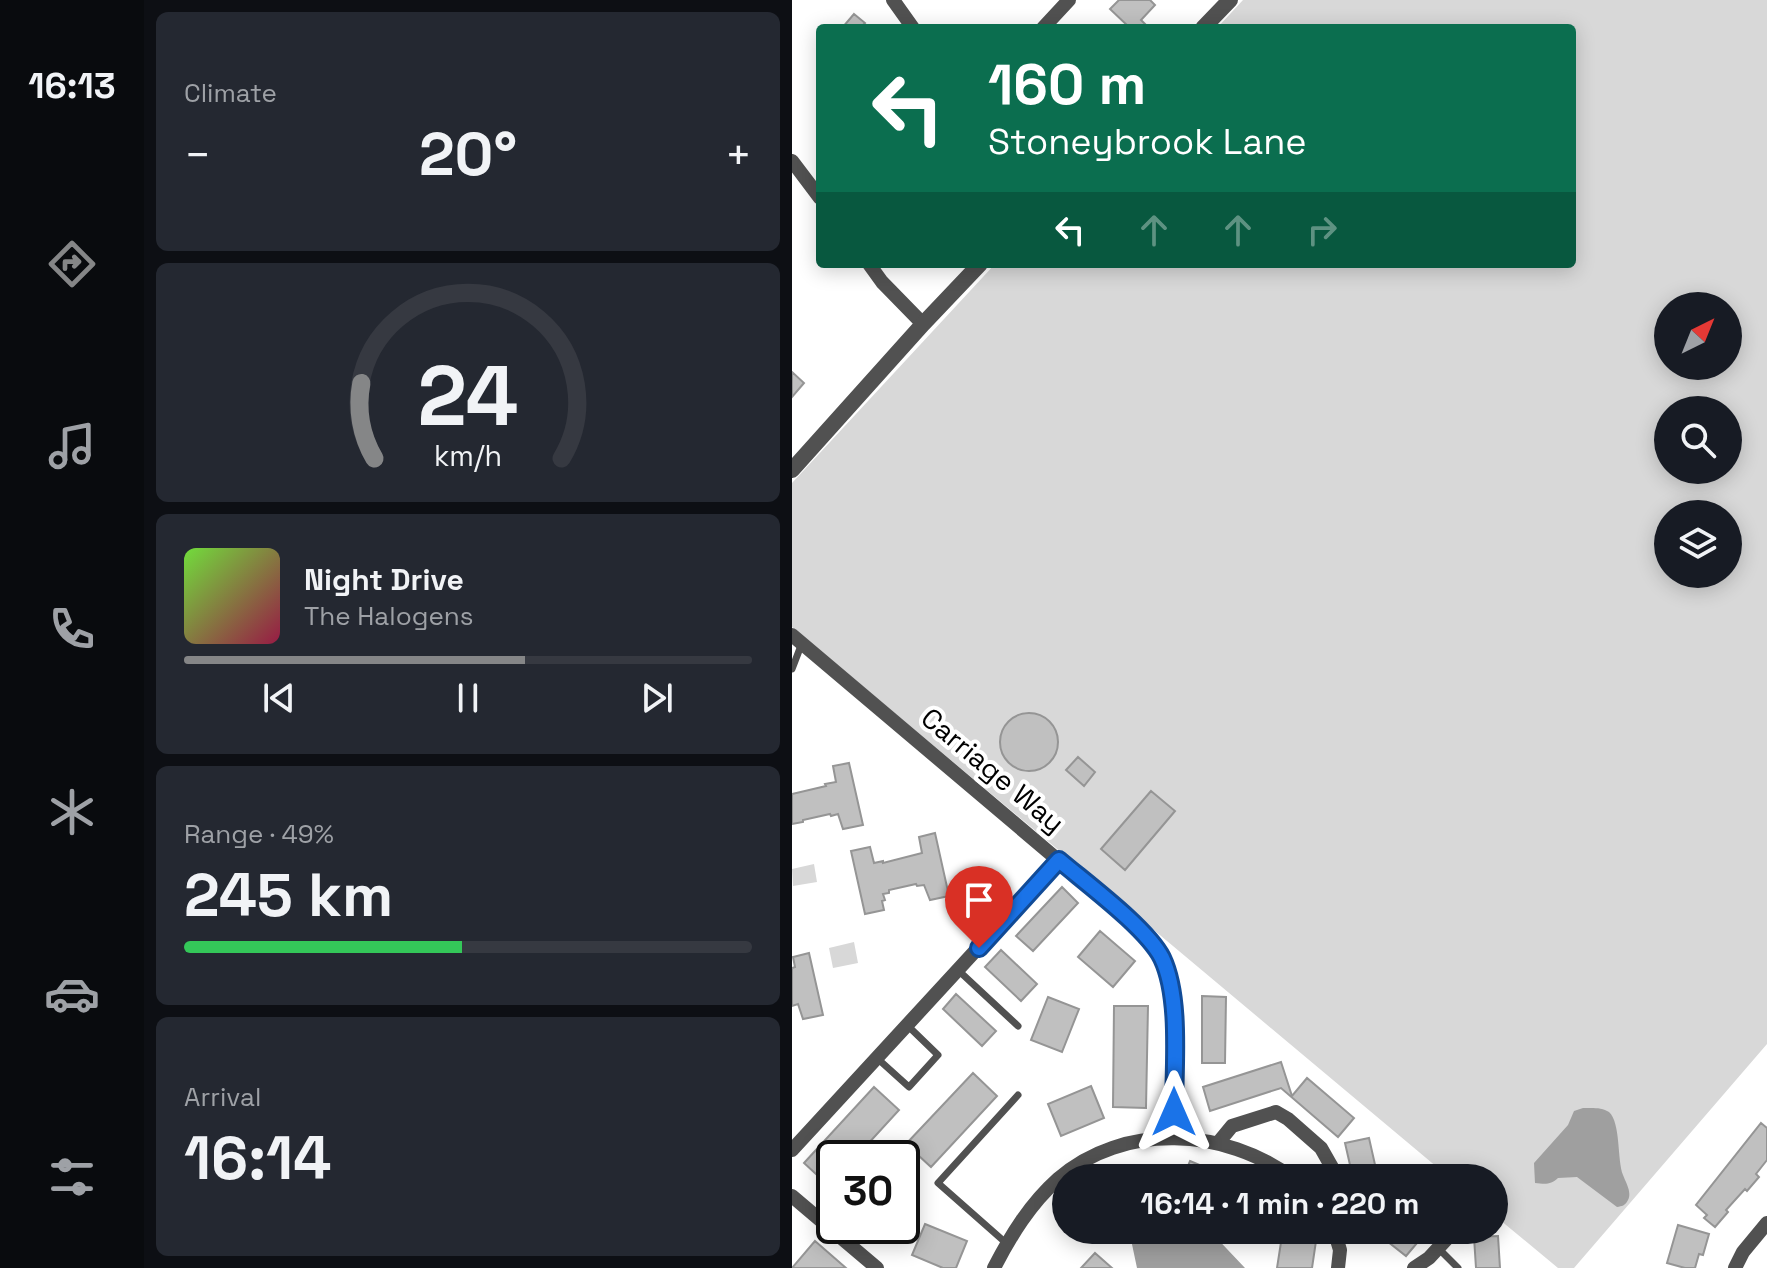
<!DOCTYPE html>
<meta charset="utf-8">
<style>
body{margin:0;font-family:"Space Grotesk",sans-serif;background:#242831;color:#f1f3f6;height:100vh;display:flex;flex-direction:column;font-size:30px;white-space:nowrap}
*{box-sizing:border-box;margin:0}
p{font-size:26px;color:#9ea1a6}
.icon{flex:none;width:44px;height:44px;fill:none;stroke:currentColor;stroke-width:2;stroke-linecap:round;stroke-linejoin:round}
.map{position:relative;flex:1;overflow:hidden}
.panel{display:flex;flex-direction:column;gap:12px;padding:12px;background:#0d0f14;width:648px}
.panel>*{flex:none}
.hud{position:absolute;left:24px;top:24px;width:760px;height:244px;border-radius:8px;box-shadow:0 4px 20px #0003;background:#0b6e4f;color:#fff;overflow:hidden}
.needle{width:52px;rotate:43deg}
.fabs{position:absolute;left:862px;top:292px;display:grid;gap:16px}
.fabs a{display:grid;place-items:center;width:88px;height:88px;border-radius:50%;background:#171b24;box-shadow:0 4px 20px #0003;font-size:40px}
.speed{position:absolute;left:24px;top:1140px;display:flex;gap:16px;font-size:40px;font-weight:700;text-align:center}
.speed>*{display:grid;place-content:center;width:104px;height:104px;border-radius:50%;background:#171b24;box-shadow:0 4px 20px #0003;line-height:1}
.speed .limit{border:4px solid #111;border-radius:12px;background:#fff;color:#111}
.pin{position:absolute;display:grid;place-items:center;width:68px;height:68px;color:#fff;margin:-82px -34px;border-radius:50% 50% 50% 0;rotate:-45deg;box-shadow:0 0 8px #0007}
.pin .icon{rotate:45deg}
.me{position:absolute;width:88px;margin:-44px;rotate:0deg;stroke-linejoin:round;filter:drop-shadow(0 0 6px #0008)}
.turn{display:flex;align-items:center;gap:28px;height:168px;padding:0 40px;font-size:36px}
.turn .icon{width:104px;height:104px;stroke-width:2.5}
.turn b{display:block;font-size:56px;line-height:68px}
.lanes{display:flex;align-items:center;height:76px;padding:0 40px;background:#0003;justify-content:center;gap:40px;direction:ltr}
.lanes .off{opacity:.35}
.big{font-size:60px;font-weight:700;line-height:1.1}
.panel .card{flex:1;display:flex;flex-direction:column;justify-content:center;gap:12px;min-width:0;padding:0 28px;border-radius:12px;background:#242831}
.panel .dial{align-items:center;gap:0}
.dial svg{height:208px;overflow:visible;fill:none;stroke:#363941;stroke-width:7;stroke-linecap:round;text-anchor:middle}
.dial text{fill:#f1f3f6;stroke:none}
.song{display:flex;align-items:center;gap:24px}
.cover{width:96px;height:96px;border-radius:12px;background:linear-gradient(135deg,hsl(100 70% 55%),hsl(340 70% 35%))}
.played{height:8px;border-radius:4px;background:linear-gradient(90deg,#858687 60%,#363941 60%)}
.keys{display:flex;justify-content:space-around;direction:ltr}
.heat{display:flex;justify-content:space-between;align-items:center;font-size:44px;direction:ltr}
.charge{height:12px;border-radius:6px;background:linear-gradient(90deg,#34c759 49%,#363941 0)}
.trip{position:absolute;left:260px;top:1164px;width:456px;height:80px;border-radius:40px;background:#171b24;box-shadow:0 4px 20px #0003;font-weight:700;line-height:80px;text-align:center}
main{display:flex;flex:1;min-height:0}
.tab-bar{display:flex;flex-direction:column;width:144px;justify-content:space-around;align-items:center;background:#090b0e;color:#9ea1a6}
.tab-bar .icon{width:56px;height:56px}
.tab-bar .on{color:#858687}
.tab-bar b{font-size:36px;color:#f1f3f6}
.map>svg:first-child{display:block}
</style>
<main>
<nav class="tab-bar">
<b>16:13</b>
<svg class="icon on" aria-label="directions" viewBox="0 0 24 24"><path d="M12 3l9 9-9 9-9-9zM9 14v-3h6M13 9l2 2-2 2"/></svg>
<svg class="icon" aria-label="music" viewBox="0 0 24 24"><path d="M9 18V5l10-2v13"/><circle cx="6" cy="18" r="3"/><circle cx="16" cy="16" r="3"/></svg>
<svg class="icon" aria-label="phone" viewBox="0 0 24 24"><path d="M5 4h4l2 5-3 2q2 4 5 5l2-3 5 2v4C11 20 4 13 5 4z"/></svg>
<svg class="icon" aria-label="climate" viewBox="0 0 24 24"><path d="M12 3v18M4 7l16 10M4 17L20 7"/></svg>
<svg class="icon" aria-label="car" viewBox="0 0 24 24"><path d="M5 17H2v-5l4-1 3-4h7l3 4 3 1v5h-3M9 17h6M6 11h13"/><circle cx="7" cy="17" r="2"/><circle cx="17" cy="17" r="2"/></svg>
<svg class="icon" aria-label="filters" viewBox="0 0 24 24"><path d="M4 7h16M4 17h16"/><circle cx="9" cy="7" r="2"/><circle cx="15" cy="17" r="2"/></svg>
</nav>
<section class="panel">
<div class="card"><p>Climate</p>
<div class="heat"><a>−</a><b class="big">20°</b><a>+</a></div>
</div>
<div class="card dial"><svg viewBox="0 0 100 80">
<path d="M14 69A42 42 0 1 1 86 69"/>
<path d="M14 69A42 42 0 0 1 9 40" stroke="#858687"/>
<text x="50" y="56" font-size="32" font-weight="700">24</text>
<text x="50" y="72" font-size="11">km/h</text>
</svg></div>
<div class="card">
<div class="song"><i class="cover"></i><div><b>Night Drive</b><p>The Halogens</p></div></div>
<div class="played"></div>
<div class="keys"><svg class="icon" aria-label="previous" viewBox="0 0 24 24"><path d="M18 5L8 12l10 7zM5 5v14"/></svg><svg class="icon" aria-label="pause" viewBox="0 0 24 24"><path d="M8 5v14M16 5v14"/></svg><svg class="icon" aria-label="next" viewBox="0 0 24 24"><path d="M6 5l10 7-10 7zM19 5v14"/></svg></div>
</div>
<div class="card"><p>Range · 49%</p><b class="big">245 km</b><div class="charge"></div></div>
<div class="card"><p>Arrival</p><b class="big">16:14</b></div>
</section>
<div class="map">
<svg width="975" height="1268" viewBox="0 0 975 1268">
<rect width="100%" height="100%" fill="#fff"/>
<path fill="#d8d8d8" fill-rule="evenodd" d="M 451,0 L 975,0 L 975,1044 L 782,1268 L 766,1268 L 702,1215 L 702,1178 L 658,1178 L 0,627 L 0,483 L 203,264 L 780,264 L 780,28 L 425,28 ZM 876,306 L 936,306 L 936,366 L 876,366 ZM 876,410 L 936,410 L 936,470 L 876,470 ZM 876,514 L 936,514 L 936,574 L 876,574 Z
M 22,864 L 25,882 L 1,886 L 0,869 Z
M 62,942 L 66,963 L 41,968 L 37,948 Z"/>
<path fill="#9f9f9f" d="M 791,1108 C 800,1108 810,1107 817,1112 C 829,1123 825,1160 831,1175 C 834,1183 840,1192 836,1200 C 833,1206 830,1206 825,1207 L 785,1177 L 766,1178 C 759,1185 753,1184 743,1183 L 742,1163 L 776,1125 L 782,1111 Z
M 337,1230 L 417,1230 L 453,1268 L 345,1268 Z"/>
<path fill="#c0c0c0" stroke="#959595" stroke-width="2" d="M 327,0 L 358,0 L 363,5 L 349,20 L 357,28 L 338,28 L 318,9 Z
M 62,14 L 73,23 L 68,28 L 50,28 Z
M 0,372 L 12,383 L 0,397 Z
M208 742a29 29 0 1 1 58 0a29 29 0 1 1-58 0Z
M 286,757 L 303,772 L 292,786 L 274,770 Z
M 57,763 L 71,825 L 51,829 L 46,814 L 39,816 L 38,814 L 11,820 L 11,822 L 0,824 L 0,794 L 34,786 L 33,784 L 44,782 L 41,766 Z
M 359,791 L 383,811 L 333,870 L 309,849 Z
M 143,833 L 157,896 L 138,900 L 132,885 L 125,886 L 124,884 L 97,890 L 97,893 L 91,894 L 93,900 L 90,901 L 92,910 L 73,914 L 59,851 L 78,847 L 82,863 L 91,861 L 91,863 L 130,853 L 127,837 Z
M 270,887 L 286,903 L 241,951 L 224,936 Z
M 308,931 L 343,961 L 321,987 L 286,957 Z
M 209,950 L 245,984 L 229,1001 L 193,967 Z
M 17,953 L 31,1015 L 11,1019 L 6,1004 L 0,1006 L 0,968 L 3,967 L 1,957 Z
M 164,994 L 204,1031 L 190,1046 L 151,1009 Z
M 410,996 L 434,997 L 433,1063 L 410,1063 Z
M 256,997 L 287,1009 L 270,1052 L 239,1040 Z
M 322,1006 L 356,1006 L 354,1108 L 321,1107 Z
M 489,1062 L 500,1096 L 515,1078 L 562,1118 L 546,1137 L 489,1088 L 418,1111 L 411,1087 Z
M 181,1073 L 205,1096 L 139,1167 L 114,1144 Z
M 299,1086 L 312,1118 L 269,1136 L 256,1104 Z
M 82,1087 L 107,1110 L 63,1158 L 42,1158 L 42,1180 L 37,1186 L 12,1163 Z
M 969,1123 L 975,1128 L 975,1160 L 964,1174 L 967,1177 L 955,1191 L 953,1189 L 934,1210 L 936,1212 L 923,1227 L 912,1218 L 915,1215 L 904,1205 Z
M 577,1138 L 586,1178 L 561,1178 L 553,1143 Z
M 398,1161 L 438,1178 L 391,1178 Z
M 133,1224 L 175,1241 L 164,1268 L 151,1268 L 120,1255 Z
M 886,1225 L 917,1234 L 911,1255 L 907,1254 L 903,1268 L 893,1268 L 875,1263 Z
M 604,1230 L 636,1230 L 614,1256 L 595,1241 Z
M 490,1236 L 524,1241 L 520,1268 L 485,1268 Z
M 706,1236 L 708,1268 L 684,1268 L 682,1237 Z
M 23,1241 L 54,1268 L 0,1268 Z
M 303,1253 L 320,1268 L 289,1268 Z"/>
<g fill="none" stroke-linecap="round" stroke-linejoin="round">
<path stroke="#515151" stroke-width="7" d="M 0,669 L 10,643
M 167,971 L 226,1026
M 86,1059 L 117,1087 L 146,1055 L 116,1026
M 214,1243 L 146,1183 L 226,1095
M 646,1248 L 666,1268"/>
<path stroke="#515151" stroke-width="14" d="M 101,0 L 121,28
M 251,28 L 277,0
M 0,161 L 28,198
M 77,264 L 90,282 L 131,324
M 0,635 L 331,915 L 358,942 L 369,956 L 378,984 L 382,1007 L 382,1138
M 426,1143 L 440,1126 L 484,1112 L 496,1119 L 529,1148 L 546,1178
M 0,1150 L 267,860
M 0,1196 L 85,1268
M 542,1230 L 548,1250 L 546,1268
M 202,1268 C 219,1235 238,1204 266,1179 C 331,1122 434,1128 500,1178
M 622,1268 L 637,1258 L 663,1230
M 943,1268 L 951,1252 L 975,1223"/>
<path stroke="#515151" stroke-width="16" d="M 411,28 L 438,0
M 0,470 L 131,324 L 188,264"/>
</g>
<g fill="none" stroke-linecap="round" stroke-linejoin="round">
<defs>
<path id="route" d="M 187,948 L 267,860 C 294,883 355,928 370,958 C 389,998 382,1067 382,1112"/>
</defs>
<use href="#route" stroke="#114b97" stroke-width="20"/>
<use href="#route" stroke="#1a73e8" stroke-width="14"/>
</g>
<g text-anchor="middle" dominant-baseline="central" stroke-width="8" stroke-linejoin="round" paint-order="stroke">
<g font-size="28" fill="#000" stroke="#fff">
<text transform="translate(201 770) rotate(40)">Carriage Way</text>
</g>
</g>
</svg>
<div class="fabs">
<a><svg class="needle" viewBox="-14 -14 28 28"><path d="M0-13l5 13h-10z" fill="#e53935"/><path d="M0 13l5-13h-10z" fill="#9ea1a6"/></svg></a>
<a><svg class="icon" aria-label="search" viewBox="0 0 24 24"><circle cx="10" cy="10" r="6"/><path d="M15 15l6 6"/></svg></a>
<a><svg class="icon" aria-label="layers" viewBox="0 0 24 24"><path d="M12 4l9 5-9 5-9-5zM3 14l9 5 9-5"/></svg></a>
</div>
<div class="speed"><div class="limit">30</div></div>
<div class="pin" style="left:187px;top:948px;background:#d93025"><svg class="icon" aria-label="arrive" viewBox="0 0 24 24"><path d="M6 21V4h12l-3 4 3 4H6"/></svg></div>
<svg class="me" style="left:382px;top:1112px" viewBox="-20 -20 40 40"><path d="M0-17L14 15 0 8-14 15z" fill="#1a73e8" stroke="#fff" stroke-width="4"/></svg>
<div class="trip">16:14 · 1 min · 220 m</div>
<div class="hud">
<div class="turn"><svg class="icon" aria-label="left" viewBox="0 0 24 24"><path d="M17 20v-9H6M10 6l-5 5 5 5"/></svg><div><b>160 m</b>Stoneybrook Lane</div></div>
<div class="lanes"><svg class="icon" aria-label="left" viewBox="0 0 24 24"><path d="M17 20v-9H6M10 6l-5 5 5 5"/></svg><svg class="icon off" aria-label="ahead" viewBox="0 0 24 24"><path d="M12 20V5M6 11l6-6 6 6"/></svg><svg class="icon off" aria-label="ahead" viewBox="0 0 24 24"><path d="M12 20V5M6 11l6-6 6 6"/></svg><svg class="icon off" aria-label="right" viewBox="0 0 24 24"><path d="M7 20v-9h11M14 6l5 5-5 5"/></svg></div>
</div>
</div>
</main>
